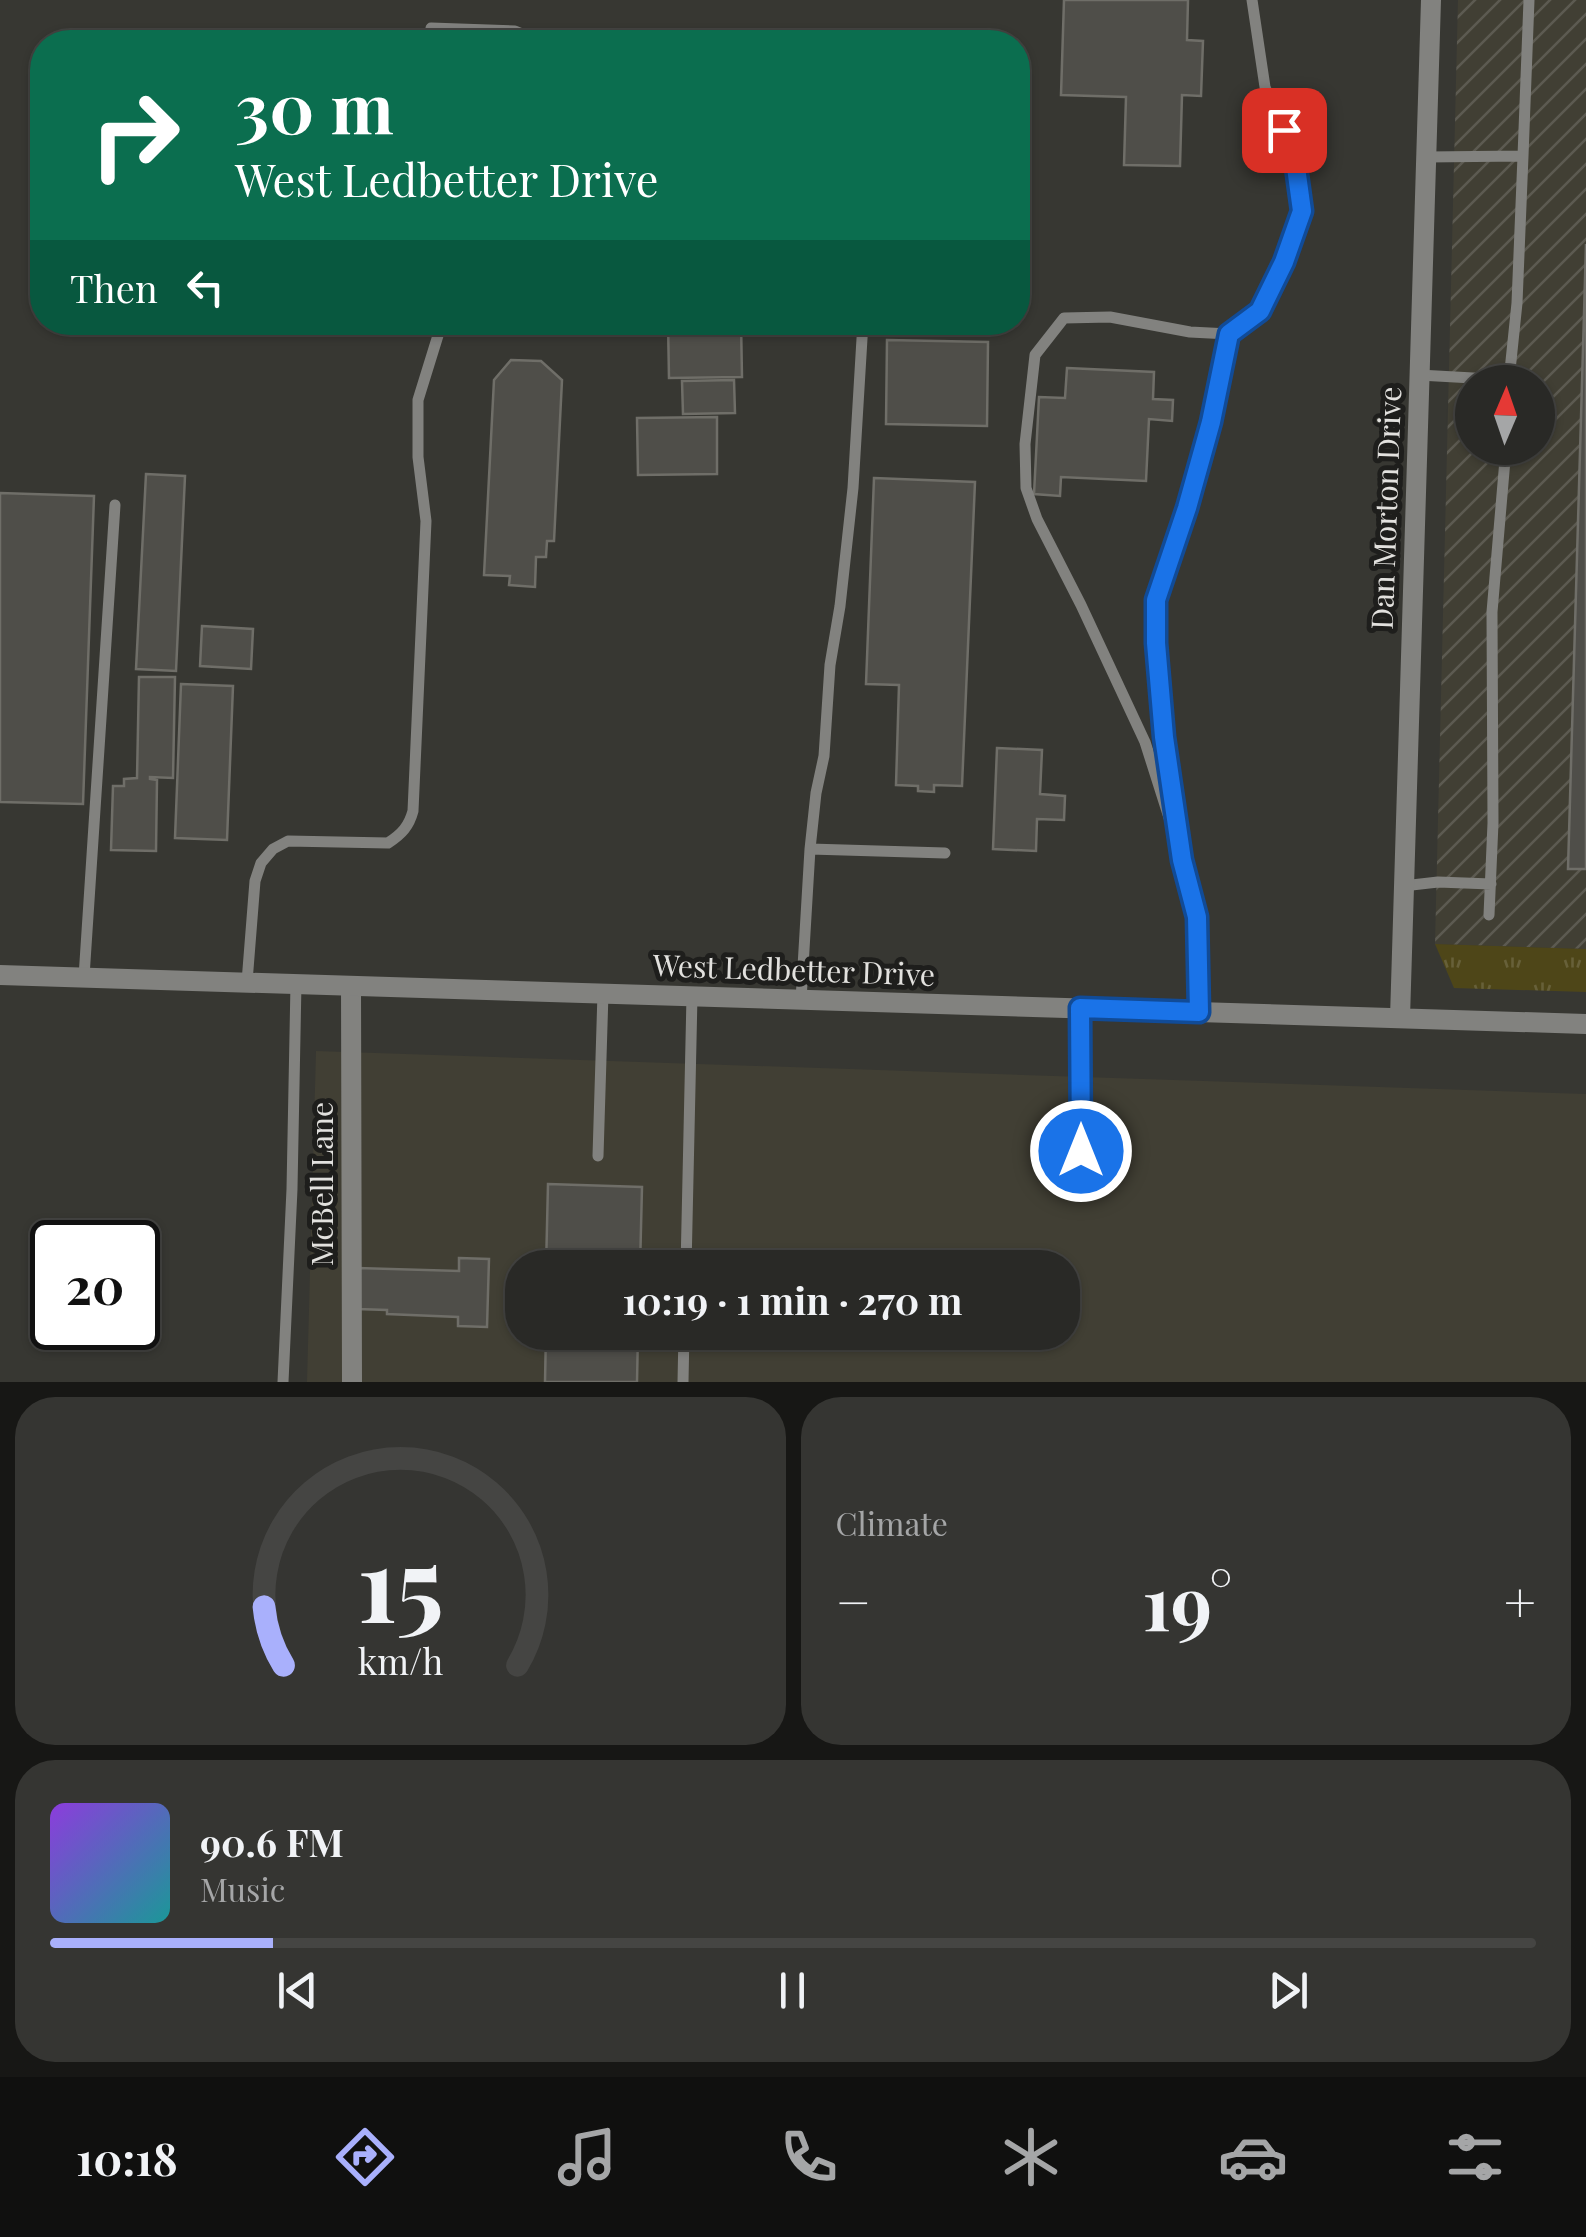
<!DOCTYPE html>
<meta charset="utf-8">
<style>
body{margin:0;font-family:"Playfair Display",serif;background:#353532;color:#f1f3f6;height:100vh;display:flex;flex-direction:column;font-size:38px;white-space:nowrap}
*{box-sizing:border-box;margin:0}
p{font-size:32px;color:#a5a6a7}
.icon{flex:none;width:55px;height:55px;fill:none;stroke:currentColor;stroke-width:2;stroke-linecap:round;stroke-linejoin:round}
.map{position:relative;height:1382px;overflow:hidden}
.details{display:flex;flex-direction:column;gap:15px;padding:15px;background:#171715;flex:1}
.details>*{flex:none}
.guide{position:absolute;left:30px;top:30px;width:1000px;height:305px;border-radius:40px;box-shadow:0 2px 8px #0004,0 0 0 2px #454543;background:#0b6e4f;color:#fff;overflow:hidden}
.needle{width:65px;rotate:2deg}
.controls{position:absolute;left:1455px;top:365px;display:grid;gap:20px}
.controls a{display:grid;place-items:center;width:100px;height:100px;border-radius:50%;background:#292926;box-shadow:0 2px 8px #0004,0 0 0 2px #454543;font-size:50px}
.speed{position:absolute;left:30px;top:1220px;display:flex;gap:20px;font-size:50px;font-weight:700;text-align:center}
.speed>*{display:grid;place-content:center;width:130px;height:130px;border-radius:50%;background:#292926;box-shadow:0 2px 8px #0004,0 0 0 2px #454543;line-height:1}
.speed .limit{border:5px solid #111;border-radius:15px;background:#fff;color:#111}
.pin{position:absolute;display:grid;place-items:center;width:85px;height:85px;color:#fff;margin:-42px;border-radius:20px;box-shadow:0 5px 15px #0006}
.me{position:absolute;width:110px;margin:-55px;rotate:0deg;stroke-linejoin:round;filter:drop-shadow(0 0 8px #0008)}
.turn{display:flex;align-items:center;gap:35px;height:210px;padding:0 40px;font-size:45px}
.turn .icon{width:130px;height:130px;stroke-width:2.5}
.turn b{display:block;font-size:70px;line-height:85px}
.then{display:flex;align-items:center;height:95px;padding:0 40px;background:#0003;gap:20px;font-size:38px}
.big{font-size:75px;font-weight:700;line-height:1.1}
.details .tile{flex:1;display:flex;flex-direction:column;justify-content:center;gap:15px;min-width:0;padding:0 35px;border-radius:40px;background:#353532}
.details .dial{align-items:center;gap:0}
.dial svg{height:260px;overflow:visible;fill:none;stroke:#454543;stroke-width:7;stroke-linecap:round;text-anchor:middle}
.dial text{fill:#f1f3f6;stroke:none}
.song{display:flex;align-items:center;gap:30px}
.cover{width:120px;height:120px;border-radius:15px;background:linear-gradient(135deg,hsl(270 70% 55%),hsl(180 70% 35%))}
.played{height:10px;border-radius:5px;background:linear-gradient(90deg,#a9b0fc 15%,#454543 15%)}
.keys{display:flex;justify-content:space-around;direction:ltr}
.heat{display:flex;justify-content:space-between;align-items:center;font-size:55px;direction:ltr}
.details .tiles{flex:1;display:grid;gap:15px;grid-template-columns:1fr 1fr}
.tile:last-child{grid-column:span 2}
.trip{position:absolute;left:505px;top:1250px;width:575px;height:100px;border-radius:40px;background:#292926;box-shadow:0 2px 8px #0004,0 0 0 2px #454543;font-weight:700;line-height:100px;text-align:center}
.tab-bar{display:flex;height:160px;justify-content:space-around;align-items:center;background:#10100f;color:#a5a6a7}
.tab-bar .icon{width:70px;height:70px}
.tab-bar .on{color:#a9b0fc}
.tab-bar b{font-size:45px;color:#f1f3f6}
.map>svg:first-child{display:block}
</style>
<div class="map">
<svg width="1586" height="1382" viewBox="0 0 1586 1382">
<defs>
<pattern id="industrial-furrows" width="10" height="10" patternUnits="userSpaceOnUse" patternTransform="scale(2.5)"><rect width="10" height="10" fill="#413f34"/><path d="M-1 1l2-2M0 10L10 0M9 11l2-2" fill="none" stroke="#5c5a51"/></pattern>
<pattern id="grass-tufts" width="24" height="20" patternUnits="userSpaceOnUse" patternTransform="scale(2.5)"><rect width="24" height="20" fill="#4e4618"/><path d="M3 7l-1-3M5 7V3M7 7l1-3M15 17l-1-3M17 17v-4M19 17l1-3" fill="none" stroke="#676039"/></pattern>
</defs>
<rect width="100%" height="100%" fill="#373732"/>
<path fill="#413f34" fill-rule="evenodd" d="M 316,1051 L 1586,1094 L 1586,1382 L 307,1382 ZM 522,1268 L 1062,1268 L 1062,1332 L 522,1332 Z"/>
<path fill="url(#industrial-furrows)" fill-rule="evenodd" d="M 1458,0 L 1586,0 L 1586,949 L 1435,944 ZM 1472,382 L 1538,382 L 1538,448 L 1472,448 Z"/>
<path fill="url(#grass-tufts)" d="M 1435,944 L 1586,949 L 1586,992 L 1454,988 Z"/>
<path fill="#4f4e49" stroke="#6f6e68" stroke-width="2.5" d="M 1064,0 L 1188,0 L 1187,40 L 1203,41 L 1201,96 L 1182,95 L 1180,166 L 1124,165 L 1126,97 L 1061,95 Z
M 1586,244 L 1586,869 L 1568,869 Z
M 668,322 L 741,322 L 742,377 L 669,378 Z
M 887,340 L 988,342 L 987,426 L 886,424 Z
M 511,360 L 541,361 L 562,380 L 554,541 L 547,541 L 546,557 L 536,557 L 535,587 L 509,585 L 510,576 L 484,575 L 494,380 Z
M 1067,368 L 1154,372 L 1153,399 L 1173,400 L 1172,421 L 1149,419 L 1146,481 L 1061,477 L 1060,496 L 1034,494 L 1039,397 L 1065,398 Z
M 734,380 L 735,413 L 683,414 L 682,381 Z
M 717,417 L 717,474 L 638,475 L 637,418 Z
M 146,474 L 185,476 L 176,671 L 136,669 Z
M 874,478 L 975,482 L 962,786 L 934,785 L 934,792 L 918,791 L 918,786 L 896,785 L 899,685 L 866,684 Z
M 0,493 L 94,496 L 83,804 L 0,802 Z
M 202,626 L 253,629 L 251,669 L 200,666 Z
M 139,677 L 175,677 L 173,778 L 150,777 L 150,779 L 157,780 L 156,851 L 111,850 L 113,786 L 124,786 L 124,779 L 137,778 Z
M 181,684 L 233,686 L 227,840 L 175,838 Z
M 997,748 L 1042,750 L 1040,794 L 1065,796 L 1064,820 L 1037,819 L 1036,851 L 993,849 Z
M 548,1184 L 642,1187 L 640,1268 L 546,1268 Z
M 459,1258 L 489,1259 L 487,1327 L 458,1326 L 458,1317 L 387,1314 L 387,1310 L 357,1309 L 358,1268 L 459,1271 Z
M 546,1332 L 638,1332 L 637,1382 L 545,1382 Z"/>
<g fill="none" stroke-linecap="round" stroke-linejoin="round">
<path stroke="#82827f" stroke-width="11" d="M 431,28 L 515,31 L 542,42
M 1426,157 L 1523,156 L 1529,0
M 1419,375 L 1509,380 L 1517,303 L 1523,156
M 1177,823 L 1164,737 L 1156,643 L 1156,600 L 1187,508 L 1211,422 L 1229,334
M 810,849 L 816,793 L 824,756 L 830,665 L 840,606 L 853,488 L 863,322
M 1403,886 L 1438,882 L 1491,884
M 1489,915 L 1493,823 L 1492,612 L 1506,448
M 84,977 L 115,505
M 247,982 L 255,881 L 261,863 L 273,849 L 288,841 L 388,843 C 402,834 409,826 413,811 L 426,521 L 418,457 L 418,400 L 440,329 L 445,322
M 801,1000 L 810,849 L 945,853
M 1081,1008 L 1081,1151
M 1199,1012 L 1197,917 L 1186,871 L 1145,742 L 1081,605 L 1037,519 L 1026,488 L 1025,444 L 1035,355 L 1064,318 L 1110,317 L 1190,332 L 1229,334 L 1260,311 L 1284,262 L 1302,211 L 1295,160 L 1265,87 L 1252,0
M 598,1156 L 603,993
M 686,1268 L 692,996
M 283,1382 L 292,1189 L 296,983
M 683,1382 L 684,1332"/>
<path stroke="#82827f" stroke-width="20" d="M 351,986 L 352,1382"/>
<path stroke="#82827f" stroke-width="20" d="M 0,975 L 1586,1024
M 1400,1018 L 1431,0"/>
</g>
<g fill="none" stroke-linecap="round" stroke-linejoin="round">
<defs>
<path id="route" d="M 1081,1151 L 1080,1008 L 1199,1012 L 1197,917 L 1182,860 L 1164,737 L 1156,643 L 1156,600 L 1187,508 L 1211,422 L 1229,334 L 1260,311 L 1284,262 L 1302,211 L 1295,160 L 1284,130"/>
</defs>
<use href="#route" stroke="#114b97" stroke-width="25"/>
<use href="#route" stroke="#1a73e8" stroke-width="18"/>
</g>
<g text-anchor="middle" dominant-baseline="central" stroke-width="10" stroke-linejoin="round" paint-order="stroke">
<g font-size="30" fill="#e2e1de" stroke="#1e1e1c">
<text transform="translate(1385 508) rotate(-88)">Dan Morton Drive</text>
<text transform="translate(794 969) rotate(2)">West Ledbetter Drive</text>
<text transform="translate(321 1184) rotate(-90)">McBell Lane</text>
</g>
</g>
</svg>
<div class="controls">
<a><svg class="needle" viewBox="-14 -14 28 28"><path d="M0-13l5 13h-10z" fill="#e53935"/><path d="M0 13l5-13h-10z" fill="#a5a6a7"/></svg></a>
</div>
<div class="speed"><div class="limit">20</div></div>
<div class="pin" style="left:1284px;top:130px;background:#d93025"><svg class="icon" aria-label="arrive" viewBox="0 0 24 24"><path d="M6 21V4h12l-3 4 3 4H6"/></svg></div>
<svg class="me" style="left:1081px;top:1151px" viewBox="-20 -20 40 40"><circle r="17" fill="#1a73e8" stroke="#fff" stroke-width="3"/><path d="M0-11L8 9 0 5-8 9z" fill="#fff"/></svg>
<div class="trip">10:19 · 1 min · 270 m</div>
<div class="guide">
<div class="turn"><svg class="icon" aria-label="right" viewBox="0 0 24 24"><path d="M7 20v-9h11M14 6l5 5-5 5"/></svg><div><b>30 m</b>West Ledbetter Drive</div></div>
<div class="then">Then<svg class="icon" aria-label="left" viewBox="0 0 24 24"><path d="M17 20v-9H6M10 6l-5 5 5 5"/></svg></div>
</div>
</div>
<section class="details">
<div class="tiles">
<div class="tile dial"><svg viewBox="0 0 100 80">
<path d="M14 69A42 42 0 1 1 86 69"/>
<path d="M14 69A42 42 0 0 1 8 51" stroke="#a9b0fc"/>
<text x="50" y="56" font-size="32" font-weight="700">15</text>
<text x="50" y="72" font-size="11">km/h</text>
</svg></div>
<div class="tile"><p>Climate</p>
<div class="heat"><a>−</a><b class="big">19°</b><a>+</a></div>
</div>
<div class="tile">
<div class="song"><i class="cover"></i><div><b>90.6 FM</b><p>Music</p></div></div>
<div class="played"></div>
<div class="keys"><svg class="icon" aria-label="previous" viewBox="0 0 24 24"><path d="M18 5L8 12l10 7zM5 5v14"/></svg><svg class="icon" aria-label="pause" viewBox="0 0 24 24"><path d="M8 5v14M16 5v14"/></svg><svg class="icon" aria-label="next" viewBox="0 0 24 24"><path d="M6 5l10 7-10 7zM19 5v14"/></svg></div>
</div>
</div>
</section>
<nav class="tab-bar">
<b>10:18</b>
<svg class="icon on" aria-label="directions" viewBox="0 0 24 24"><path d="M12 3l9 9-9 9-9-9zM9 14v-3h6M13 9l2 2-2 2"/></svg>
<svg class="icon" aria-label="music" viewBox="0 0 24 24"><path d="M9 18V5l10-2v13"/><circle cx="6" cy="18" r="3"/><circle cx="16" cy="16" r="3"/></svg>
<svg class="icon" aria-label="phone" viewBox="0 0 24 24"><path d="M5 4h4l2 5-3 2q2 4 5 5l2-3 5 2v4C11 20 4 13 5 4z"/></svg>
<svg class="icon" aria-label="climate" viewBox="0 0 24 24"><path d="M12 3v18M4 7l16 10M4 17L20 7"/></svg>
<svg class="icon" aria-label="car" viewBox="0 0 24 24"><path d="M5 17H2v-5l4-1 3-4h7l3 4 3 1v5h-3M9 17h6M6 11h13"/><circle cx="7" cy="17" r="2"/><circle cx="17" cy="17" r="2"/></svg>
<svg class="icon" aria-label="filters" viewBox="0 0 24 24"><path d="M4 7h16M4 17h16"/><circle cx="9" cy="7" r="2"/><circle cx="15" cy="17" r="2"/></svg>
</nav>
